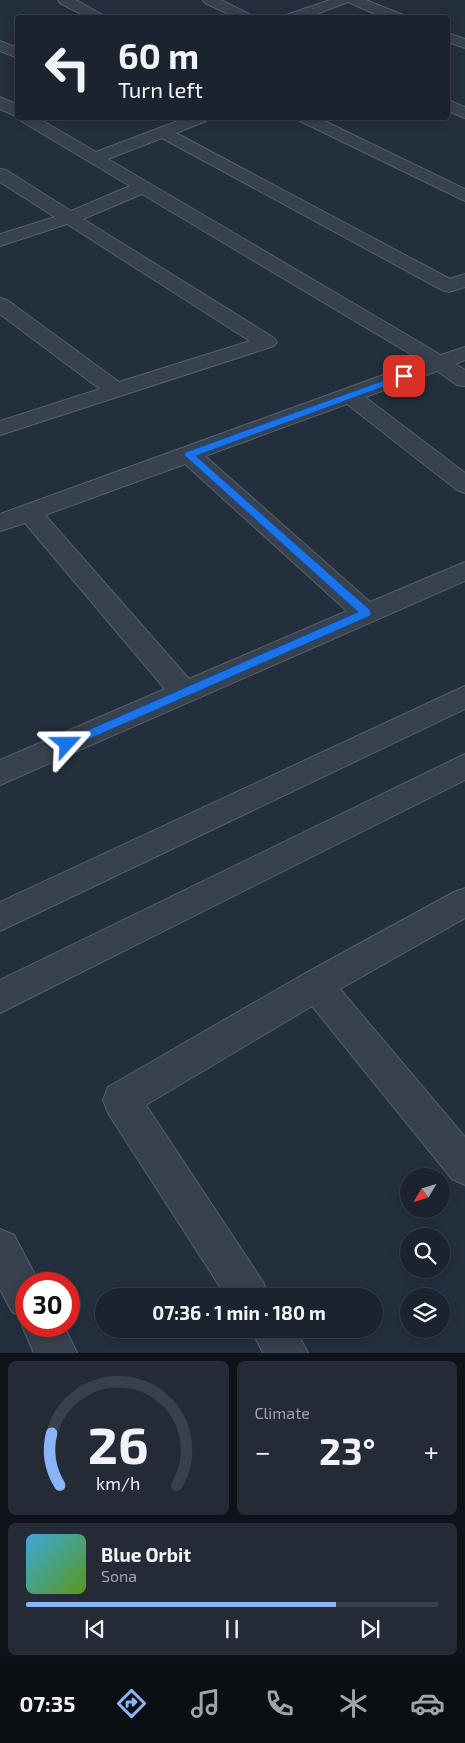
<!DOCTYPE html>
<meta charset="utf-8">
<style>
body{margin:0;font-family:"Exo 2",sans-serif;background:#242b36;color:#f1f3f6;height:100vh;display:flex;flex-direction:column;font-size:19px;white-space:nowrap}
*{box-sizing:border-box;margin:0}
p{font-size:16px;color:#a0a4aa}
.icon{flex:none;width:28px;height:28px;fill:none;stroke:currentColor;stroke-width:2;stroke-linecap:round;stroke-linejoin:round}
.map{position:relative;height:1353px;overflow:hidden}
.panel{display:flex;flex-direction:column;gap:8px;padding:8px;background:#0f1319;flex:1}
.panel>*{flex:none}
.hud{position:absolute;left:15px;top:15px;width:435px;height:105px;border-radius:5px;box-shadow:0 2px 12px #0003,0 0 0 1px #39404a;background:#1b232e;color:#f1f3f6;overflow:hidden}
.needle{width:32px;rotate:232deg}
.buttons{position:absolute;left:400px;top:1168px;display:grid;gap:10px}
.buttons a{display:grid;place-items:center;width:50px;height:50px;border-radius:50%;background:#1b232e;box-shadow:0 2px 12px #0003,0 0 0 1px #39404a;font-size:25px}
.speed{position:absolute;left:15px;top:1272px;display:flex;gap:10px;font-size:25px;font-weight:700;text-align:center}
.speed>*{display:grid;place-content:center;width:65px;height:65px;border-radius:50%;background:#1b232e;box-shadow:0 2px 12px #0003,0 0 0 1px #39404a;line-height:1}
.speed .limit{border:8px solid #d22;background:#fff;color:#111}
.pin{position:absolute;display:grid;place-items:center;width:42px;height:42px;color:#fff;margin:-21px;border-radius:10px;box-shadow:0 2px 8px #0006}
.me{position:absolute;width:55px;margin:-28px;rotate:66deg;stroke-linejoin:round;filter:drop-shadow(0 0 4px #0008)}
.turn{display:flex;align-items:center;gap:18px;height:105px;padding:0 20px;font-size:22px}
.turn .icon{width:65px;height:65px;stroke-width:2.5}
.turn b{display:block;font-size:35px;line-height:42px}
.big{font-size:38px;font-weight:700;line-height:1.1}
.panel .tile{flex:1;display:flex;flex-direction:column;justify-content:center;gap:8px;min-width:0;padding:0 18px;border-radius:8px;background:#242b36}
.panel .dial{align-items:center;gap:0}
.dial svg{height:130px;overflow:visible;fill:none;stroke:#39404a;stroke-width:7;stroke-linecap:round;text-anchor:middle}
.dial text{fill:#f1f3f6;stroke:none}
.song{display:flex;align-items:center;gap:15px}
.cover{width:60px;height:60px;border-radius:8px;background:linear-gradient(135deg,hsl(200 70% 55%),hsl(90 70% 35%))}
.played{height:5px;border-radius:2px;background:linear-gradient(90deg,#8ab4f8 75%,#39404a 75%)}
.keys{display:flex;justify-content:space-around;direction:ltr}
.heat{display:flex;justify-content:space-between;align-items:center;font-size:28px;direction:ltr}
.panel .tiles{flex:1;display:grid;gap:8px;grid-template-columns:1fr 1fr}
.tile:last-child{grid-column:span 2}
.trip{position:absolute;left:95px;top:1288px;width:288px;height:50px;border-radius:25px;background:#1b232e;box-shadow:0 2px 12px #0003,0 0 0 1px #39404a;font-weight:700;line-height:50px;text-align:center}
.tab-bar{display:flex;height:80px;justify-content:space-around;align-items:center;background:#0b0e12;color:#a0a4aa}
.tab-bar .icon{width:35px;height:35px}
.tab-bar .selected{color:#8ab4f8}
.tab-bar b{font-size:22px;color:#f1f3f6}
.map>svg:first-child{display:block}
</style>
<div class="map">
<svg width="465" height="1353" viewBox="0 0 465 1353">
<rect width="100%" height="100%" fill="#242f3e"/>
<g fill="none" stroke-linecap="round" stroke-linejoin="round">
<defs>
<path id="minor" d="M 58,0 L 76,0 L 108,18 L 89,18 L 60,3 Z
M 203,0 L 221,0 L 257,18 L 237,18 L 205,3 Z
M 330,0 L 366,0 L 403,15 L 405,18 L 384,18 L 348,2 L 306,18 L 284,18 L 286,15 Z
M 448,33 L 465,39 L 465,48 L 448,42 Z
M 0,41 L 18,48 L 18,58 L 0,51 Z
M 0,97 L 18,105 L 18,117 L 0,109 Z
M 448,100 L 465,107 L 465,118 L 448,111 Z
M 19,118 L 38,118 L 96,152 L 186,118 L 208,118 L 206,121 L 176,133 L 450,279 L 465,274 L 465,287 L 449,292 L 442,290 L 162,138 L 108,159 L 441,355 L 465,347 L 465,360 L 455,364 L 465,370 L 465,386 L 457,385 L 437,371 L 365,397 L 465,473 L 465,493 L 457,490 L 347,404 L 205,456 L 370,602 L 465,562 L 465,581 L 0,785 L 0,760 L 165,689 L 25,523 L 0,531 L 0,514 L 422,361 L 142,194 L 83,219 L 274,338 L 277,342 L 274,346 L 0,435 L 0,421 L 100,389 L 0,314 L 0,298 L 7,300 L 119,382 L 250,341 L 67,224 L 0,246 L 0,234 L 55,217 L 0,182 L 0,169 L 6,170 L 71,211 L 130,186 L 21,121 ZM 185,464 L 347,611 L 189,679 L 45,515 Z
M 298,118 L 318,118 L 465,189 L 465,201 L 300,121 Z
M 465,686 L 465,709 L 0,931 L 0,902 Z
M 465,754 L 465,780 L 0,1013 L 0,980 Z
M 465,888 L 465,918 L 340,989 L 465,1137 L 465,1185 L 452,1179 L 312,1006 L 146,1105 L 263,1282 L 269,1296 L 226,1296 L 108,1113 L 103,1100 L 108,1087 L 304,974 L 454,892 Z
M 0,1229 L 14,1235 L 40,1284 L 26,1284 L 26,1326 L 64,1326 L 77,1353 L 34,1353 L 22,1326 L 25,1318 L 12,1312 L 0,1289 Z
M 251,1329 L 295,1329 L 308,1353 L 263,1353 Z"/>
</defs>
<use href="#minor" stroke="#565f6c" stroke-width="2"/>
<use href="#minor" fill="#38414e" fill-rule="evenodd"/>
</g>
<path fill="#1a73e8" stroke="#114b97" d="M 404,373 L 407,374 L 407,378 L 196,456 L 370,610 L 371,613 L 370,616 L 71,747 L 63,747 L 61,744 L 63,741 L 358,612 L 184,455 L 186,452 Z"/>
</svg>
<div class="buttons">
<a><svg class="needle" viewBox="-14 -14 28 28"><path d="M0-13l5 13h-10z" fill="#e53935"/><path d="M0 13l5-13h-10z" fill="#a0a4aa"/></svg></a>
<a><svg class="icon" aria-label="search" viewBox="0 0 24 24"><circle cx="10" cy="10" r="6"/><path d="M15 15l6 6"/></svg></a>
<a><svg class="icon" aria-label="layers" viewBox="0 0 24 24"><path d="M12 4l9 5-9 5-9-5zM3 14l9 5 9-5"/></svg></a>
</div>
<div class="speed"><div class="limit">30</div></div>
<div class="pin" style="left:404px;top:376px;background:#d93025"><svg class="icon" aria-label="arrive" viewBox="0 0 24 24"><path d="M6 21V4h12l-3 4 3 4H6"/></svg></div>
<svg class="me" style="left:67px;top:744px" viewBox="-20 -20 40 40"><path d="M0-17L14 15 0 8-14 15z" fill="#1a73e8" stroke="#fff" stroke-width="4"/></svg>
<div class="trip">07:36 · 1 min · 180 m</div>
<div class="hud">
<div class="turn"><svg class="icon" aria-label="left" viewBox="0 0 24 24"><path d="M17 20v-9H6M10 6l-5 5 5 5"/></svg><div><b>60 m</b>Turn left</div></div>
</div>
</div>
<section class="panel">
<div class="tiles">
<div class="tile dial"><svg viewBox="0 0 100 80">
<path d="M14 69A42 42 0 1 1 86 69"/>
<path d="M14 69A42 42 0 0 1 9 37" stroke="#8ab4f8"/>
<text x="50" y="56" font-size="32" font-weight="700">26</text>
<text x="50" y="72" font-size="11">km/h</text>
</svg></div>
<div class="tile"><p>Climate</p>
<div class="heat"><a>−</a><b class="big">23°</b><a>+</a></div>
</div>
<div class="tile">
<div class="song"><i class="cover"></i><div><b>Blue Orbit</b><p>Sona</p></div></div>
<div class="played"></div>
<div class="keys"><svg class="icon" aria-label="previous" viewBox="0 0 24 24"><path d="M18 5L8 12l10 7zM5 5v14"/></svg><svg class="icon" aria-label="pause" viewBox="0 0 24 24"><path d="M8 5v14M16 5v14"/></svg><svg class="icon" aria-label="next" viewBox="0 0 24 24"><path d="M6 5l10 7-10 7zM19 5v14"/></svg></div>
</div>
</div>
</section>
<nav class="tab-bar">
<b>07:35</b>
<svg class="icon selected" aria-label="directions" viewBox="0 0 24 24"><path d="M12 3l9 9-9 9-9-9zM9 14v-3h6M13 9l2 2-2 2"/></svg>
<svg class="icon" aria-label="music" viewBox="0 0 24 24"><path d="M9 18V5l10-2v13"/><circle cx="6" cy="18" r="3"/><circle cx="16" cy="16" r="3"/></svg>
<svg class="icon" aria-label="phone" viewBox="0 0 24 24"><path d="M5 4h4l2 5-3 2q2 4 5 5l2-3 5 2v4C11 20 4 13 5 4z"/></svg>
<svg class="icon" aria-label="climate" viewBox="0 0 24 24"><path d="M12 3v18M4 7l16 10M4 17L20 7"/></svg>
<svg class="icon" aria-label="car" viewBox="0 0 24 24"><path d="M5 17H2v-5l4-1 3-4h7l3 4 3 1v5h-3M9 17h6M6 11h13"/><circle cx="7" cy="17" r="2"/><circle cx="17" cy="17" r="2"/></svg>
</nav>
